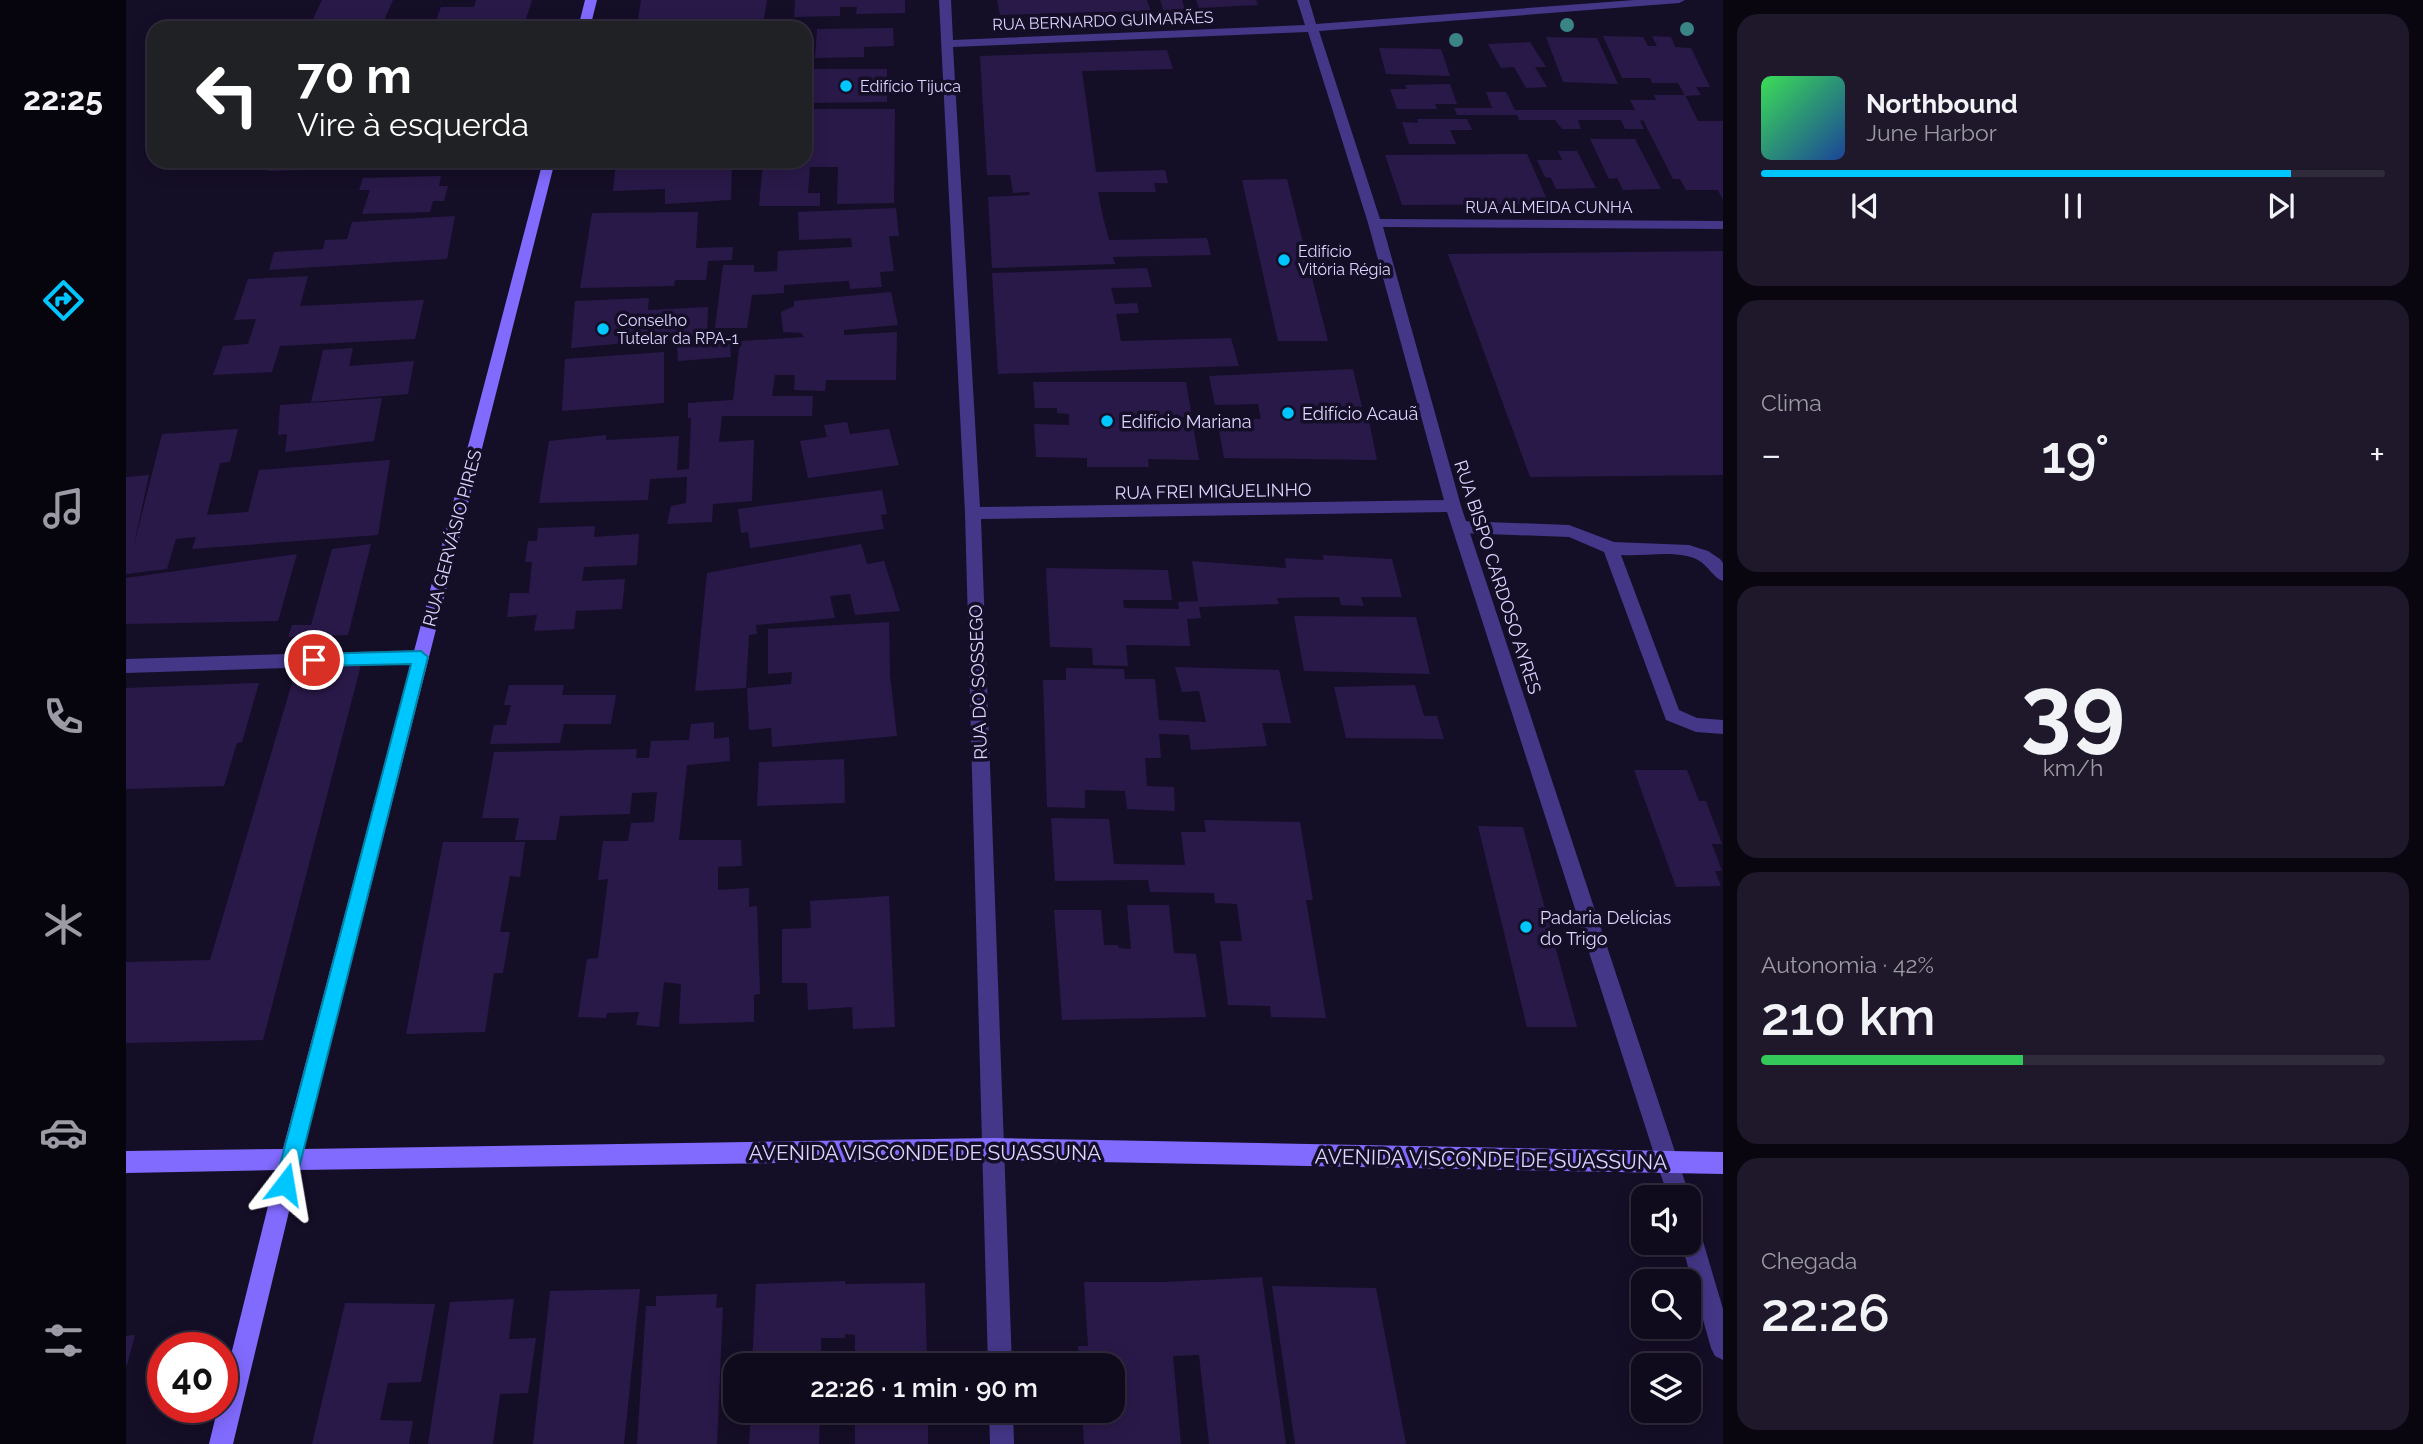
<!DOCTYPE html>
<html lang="pt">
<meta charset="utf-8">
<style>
body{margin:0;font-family:Raleway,sans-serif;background:#1e182a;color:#f1f3f6;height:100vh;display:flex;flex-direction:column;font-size:26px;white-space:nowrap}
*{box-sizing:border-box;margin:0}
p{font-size:23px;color:#9c9aa4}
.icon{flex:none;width:38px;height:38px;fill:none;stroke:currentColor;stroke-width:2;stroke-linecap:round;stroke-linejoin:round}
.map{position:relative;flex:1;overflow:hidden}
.panel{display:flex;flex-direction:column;gap:14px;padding:14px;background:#090610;width:700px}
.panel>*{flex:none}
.guide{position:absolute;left:21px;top:21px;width:665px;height:147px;border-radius:21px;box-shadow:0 4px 18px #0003,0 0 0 2px #302b3b;background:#202124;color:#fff;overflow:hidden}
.fabs{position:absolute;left:1505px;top:1185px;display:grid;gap:14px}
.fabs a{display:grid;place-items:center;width:70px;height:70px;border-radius:14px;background:#100a1d;box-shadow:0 4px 18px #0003,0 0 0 2px #302b3b;font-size:35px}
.speed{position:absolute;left:21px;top:1332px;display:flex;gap:14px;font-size:35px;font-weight:700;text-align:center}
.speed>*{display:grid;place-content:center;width:91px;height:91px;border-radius:50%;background:#100a1d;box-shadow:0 4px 18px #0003,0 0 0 2px #302b3b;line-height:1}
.speed .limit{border:10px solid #d22;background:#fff;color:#111}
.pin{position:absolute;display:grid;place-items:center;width:60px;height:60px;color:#fff;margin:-30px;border:4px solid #fff;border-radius:50%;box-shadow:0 2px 7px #0007}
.me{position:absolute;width:77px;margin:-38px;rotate:14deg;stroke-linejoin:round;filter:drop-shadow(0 0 5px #0008)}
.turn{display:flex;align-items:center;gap:24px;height:147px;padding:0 35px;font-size:32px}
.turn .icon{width:91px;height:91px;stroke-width:2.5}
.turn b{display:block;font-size:49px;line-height:60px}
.big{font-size:52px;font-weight:600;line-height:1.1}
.panel .widget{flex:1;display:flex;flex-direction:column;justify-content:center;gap:10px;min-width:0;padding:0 24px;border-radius:21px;background:#1e182a}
.panel .dial{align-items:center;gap:0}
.dial b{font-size:91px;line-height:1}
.song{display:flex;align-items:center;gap:21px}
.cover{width:84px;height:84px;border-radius:10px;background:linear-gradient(135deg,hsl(130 70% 55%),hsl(220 70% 35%))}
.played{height:7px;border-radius:4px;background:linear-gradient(90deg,#00c6ff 85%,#302b3b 85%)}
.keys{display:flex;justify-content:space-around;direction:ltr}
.heat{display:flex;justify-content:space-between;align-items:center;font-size:38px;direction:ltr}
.charge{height:10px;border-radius:5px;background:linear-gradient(90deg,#34c759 42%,#302b3b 0)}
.trip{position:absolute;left:597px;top:1353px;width:402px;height:70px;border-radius:21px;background:#100a1d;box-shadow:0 4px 18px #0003,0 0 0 2px #302b3b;font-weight:600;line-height:70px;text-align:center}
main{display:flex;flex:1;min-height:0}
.menu{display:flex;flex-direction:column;width:126px;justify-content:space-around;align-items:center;background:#06040c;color:#9c9aa4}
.menu .icon{width:49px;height:49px}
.menu .active{color:#00c6ff}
.menu b{font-size:32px;color:#f1f3f6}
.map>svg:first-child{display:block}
</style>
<main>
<nav class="menu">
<b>22:25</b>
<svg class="icon active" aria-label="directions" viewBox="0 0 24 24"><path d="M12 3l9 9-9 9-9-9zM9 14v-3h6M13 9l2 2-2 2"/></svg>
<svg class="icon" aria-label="music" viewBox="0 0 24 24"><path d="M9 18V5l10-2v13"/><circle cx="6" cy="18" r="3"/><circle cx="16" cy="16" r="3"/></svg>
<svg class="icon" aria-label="phone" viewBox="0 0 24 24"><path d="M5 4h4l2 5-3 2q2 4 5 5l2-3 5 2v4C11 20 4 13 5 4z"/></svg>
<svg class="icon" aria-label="climate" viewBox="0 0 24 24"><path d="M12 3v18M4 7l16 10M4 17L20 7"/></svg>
<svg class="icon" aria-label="car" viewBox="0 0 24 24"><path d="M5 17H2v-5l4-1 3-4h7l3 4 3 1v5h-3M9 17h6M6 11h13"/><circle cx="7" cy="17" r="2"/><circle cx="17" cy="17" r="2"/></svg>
<svg class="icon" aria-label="filters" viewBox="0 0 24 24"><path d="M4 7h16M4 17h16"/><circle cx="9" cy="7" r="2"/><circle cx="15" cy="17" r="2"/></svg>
</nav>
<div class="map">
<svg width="1597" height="1444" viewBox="0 0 1597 1444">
<rect width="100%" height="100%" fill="#150e27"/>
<path fill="#291949" d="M 196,0 L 267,0 L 256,25 L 184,25 Z
M 350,0 L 406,0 L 399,22 L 309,23 L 315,7 L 348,7 Z
M 515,0 L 641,0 L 637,24 L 511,26 Z
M 669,0 L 779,0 L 779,13 L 730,14 L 731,7 L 714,7 L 714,16 L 668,17 Z
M 871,0 L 1021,0 L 1025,11 L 874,15 Z
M 1034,0 L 1056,0 L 1061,15 L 1039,15 Z
M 1070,0 L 1130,0 L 1132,5 L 1073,8 Z
M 767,28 L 768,46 L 738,47 L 738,57 L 689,58 L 691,29 Z
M 1477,36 L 1517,37 L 1522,46 L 1531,46 L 1526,36 L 1545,37 L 1549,47 L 1565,48 L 1584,87 L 1570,87 L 1575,95 L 1559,96 L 1552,83 L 1526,83 L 1524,78 L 1496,78 Z
M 1420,37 L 1471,38 L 1492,84 L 1437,82 Z
M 1404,42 L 1420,67 L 1409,67 L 1421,87 L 1400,88 L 1388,67 L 1375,68 L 1362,44 Z
M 1253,48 L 1315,49 L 1324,76 L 1260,74 Z
M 1041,50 L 1047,69 L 956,71 L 970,172 L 1039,170 L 1042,183 L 1028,183 L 1030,192 L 972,192 L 977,217 L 983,240 L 1081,238 L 1085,255 L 987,257 L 989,264 L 866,268 L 862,197 L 904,195 L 903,192 L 887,193 L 884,175 L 861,175 L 854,56 Z
M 679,69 L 761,69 L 761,102 L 679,103 Z
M 1324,84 L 1331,104 L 1309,104 L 1311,109 L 1271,109 L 1264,89 L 1281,89 L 1279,85 Z
M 1360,92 L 1380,92 L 1389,110 L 1509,110 L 1504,100 L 1530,100 L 1528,95 L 1559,95 L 1572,121 L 1597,121 L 1597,200 L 1592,190 L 1560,190 L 1554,179 L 1547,179 L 1517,120 L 1514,121 L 1518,129 L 1499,129 L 1495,120 L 1452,120 L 1455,129 L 1436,129 L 1429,120 L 1393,120 L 1391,115 L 1331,115 L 1328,108 L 1366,108 Z
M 679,109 L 769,109 L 768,203 L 711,204 L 712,167 L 684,167 L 682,193 L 694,193 L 694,206 L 633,206 L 637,161 L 679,161 Z
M 1291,119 L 1341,119 L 1346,130 L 1324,130 L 1330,144 L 1283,144 L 1276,122 L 1292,123 Z
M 1464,139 L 1509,139 L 1535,189 L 1497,190 L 1491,178 L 1483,179 Z
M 1432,151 L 1451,151 L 1470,188 L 1430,189 L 1425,178 L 1419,177 L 1411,160 L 1436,160 Z
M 1401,154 L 1423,204 L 1276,205 L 1259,155 Z
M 128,161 L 338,161 L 337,166 L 141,171 L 142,168 L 125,168 Z
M 490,161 L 606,161 L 605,200 L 539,204 L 539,189 L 487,191 Z
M 315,176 L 313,186 L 322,186 L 318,201 L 307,201 L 304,212 L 236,214 L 244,190 L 233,190 L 237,178 Z
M 1161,179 L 1202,341 L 1152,341 L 1116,180 Z
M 770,208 L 773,236 L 763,236 L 768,271 L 754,272 L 756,287 L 724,289 L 723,281 L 658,285 L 658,293 L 626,295 L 621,328 L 589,328 L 597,265 L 628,265 L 628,272 L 651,271 L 652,251 L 726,247 L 725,238 L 673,240 L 672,212 Z
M 572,212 L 570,248 L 607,247 L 606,260 L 582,261 L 580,280 L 549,280 L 548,286 L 454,288 L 466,213 Z
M 329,216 L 321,259 L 143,270 L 148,252 L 197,249 L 199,240 L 221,239 L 226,222 Z
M 1597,251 L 1597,475 L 1404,477 L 1322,254 Z
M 1021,268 L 1026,287 L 985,288 L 989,304 L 1011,303 L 1013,313 L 990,314 L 995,341 L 1105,338 L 1113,366 L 872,374 L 866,273 Z
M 182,276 L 174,306 L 298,300 L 289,339 L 154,346 L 146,372 L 87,375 L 97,346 L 122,344 L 130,319 L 108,320 L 122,279 Z
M 765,292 L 772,325 L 718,330 L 718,335 L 771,332 L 770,380 L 700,380 L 699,391 L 668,390 L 669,375 L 649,375 L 646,396 L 687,396 L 686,416 L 596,416 L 593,442 L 628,440 L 626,501 L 587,504 L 586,522 L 541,524 L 545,506 L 560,503 L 561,477 L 524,479 L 522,500 L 413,503 L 423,441 L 480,435 L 480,440 L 553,436 L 551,470 L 563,469 L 565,418 L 562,418 L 562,403 L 607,400 L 614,341 L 678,337 L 675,333 L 657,332 L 655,312 L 668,306 L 668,301 Z
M 523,298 L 522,310 L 582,307 L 581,336 L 445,348 L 449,301 Z
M 604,342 L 605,357 L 552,361 L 551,346 Z
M 227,348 L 223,366 L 288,361 L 282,394 L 185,402 L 197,350 Z
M 538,352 L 538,403 L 436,411 L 439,359 Z
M 1227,369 L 1236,407 L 1189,406 L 1192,421 L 1243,421 L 1251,460 L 1098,458 L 1091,419 L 1135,419 L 1132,404 L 1089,405 L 1083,376 Z
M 907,382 L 1060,382 L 1066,417 L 1019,417 L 1020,426 L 1067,426 L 1073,460 L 1022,459 L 1023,467 L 961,467 L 961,458 L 910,457 L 908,424 L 943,425 L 943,414 L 931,413 L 931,408 L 909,408 Z
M 256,398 L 248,441 L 159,452 L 161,434 L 152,435 L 154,405 Z
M 721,422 L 724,434 L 763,429 L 773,465 L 682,478 L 674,441 L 701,437 L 698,425 Z
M 112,429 L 104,462 L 94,463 L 81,515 L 122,512 L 133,470 L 264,460 L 252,535 L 66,549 L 70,537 L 50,539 L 41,569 L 0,574 L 0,477 L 23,475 L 7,549 L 36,434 Z
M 756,490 L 761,514 L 755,515 L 758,529 L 624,548 L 622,532 L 615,533 L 612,509 Z
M 469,526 L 468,537 L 513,534 L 511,565 L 458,567 L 456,581 L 499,579 L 496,609 L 450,611 L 448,629 L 408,631 L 411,615 L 381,617 L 384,593 L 403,593 L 406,562 L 399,562 L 402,541 L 411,541 L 412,528 Z
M 245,544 L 222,635 L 162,637 L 166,625 L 185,625 L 206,549 Z
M 735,544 L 741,564 L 758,561 L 774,611 L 729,615 L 724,594 L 704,596 L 709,618 L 630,625 L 631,634 L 623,635 L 620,688 L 569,691 L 581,573 Z
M 171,554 L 152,621 L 0,624 L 0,578 Z
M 1196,555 L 1266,559 L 1276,597 L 1235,597 L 1238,606 L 1215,605 L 1213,597 L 1151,598 L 1153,604 L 1073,607 L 1075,618 L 1061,619 L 1064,646 L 1000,645 L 1002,666 L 967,665 L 966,648 L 924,647 L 920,568 L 1042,570 L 1046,600 L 997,600 L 998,608 L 1053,609 L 1052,602 L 1072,601 L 1066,561 L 1160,568 L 1159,558 L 1198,560 Z
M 1168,616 L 1290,617 L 1304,674 L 1178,671 Z
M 763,622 L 764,675 L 771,736 L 646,747 L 645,728 L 623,730 L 621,688 L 665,684 L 666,672 L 642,674 L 642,629 Z
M 235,665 L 137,1040 L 0,1043 L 0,962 L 84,960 L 171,666 Z
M 1049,667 L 1153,670 L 1165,723 L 1136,723 L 1141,746 L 1065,750 L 1063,735 L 1033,734 L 1035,758 L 1019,758 L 1021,786 L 1048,787 L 1049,811 L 1001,809 L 999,791 L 959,790 L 959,808 L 921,807 L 917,680 L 940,680 L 940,668 L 998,669 L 999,679 L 1029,679 L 1033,720 L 1080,722 L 1073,691 L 1056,692 Z
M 133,683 L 116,742 L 111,743 L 98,786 L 0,789 L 0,688 Z
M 383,685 L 438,685 L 436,695 L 490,695 L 485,724 L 438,724 L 434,743 L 364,744 L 368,725 L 380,725 L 385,705 L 378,705 Z
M 1289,685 L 1298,716 L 1311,716 L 1318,739 L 1220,738 L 1208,687 Z
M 588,722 L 588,739 L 603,737 L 604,761 L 561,765 L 553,840 L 615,840 L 616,866 L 592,867 L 592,890 L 623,888 L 623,907 L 631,906 L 634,994 L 628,995 L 628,1022 L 553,1024 L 555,984 L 538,982 L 533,1027 L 510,1025 L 513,1012 L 481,1013 L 480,1018 L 452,1017 L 461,959 L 472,958 L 482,879 L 472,880 L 477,841 L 502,841 L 505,823 L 528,822 L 531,792 L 506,793 L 504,814 L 434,816 L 430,840 L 389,840 L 393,818 L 356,818 L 368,752 L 511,749 L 510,758 L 523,758 L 525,741 L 563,740 L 565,724 Z
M 718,759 L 719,803 L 631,806 L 633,762 Z
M 1508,770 L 1561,770 L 1573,801 L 1580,801 L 1596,844 L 1586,844 L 1596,871 L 1589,871 L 1595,886 L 1550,887 Z
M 925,818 L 983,819 L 988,864 L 1059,865 L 1055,832 L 1080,832 L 1078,820 L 1174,822 L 1187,900 L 1180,900 L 1200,1018 L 1145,1017 L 1144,1006 L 1102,1005 L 1094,941 L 1116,941 L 1111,904 L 1089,903 L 1088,893 L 1024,892 L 1022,880 L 929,881 Z
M 1352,826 L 1397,827 L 1451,1027 L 1401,1027 Z
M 317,842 L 399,842 L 394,877 L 384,876 L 374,932 L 384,932 L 377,973 L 368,973 L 359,1032 L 280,1034 Z
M 763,896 L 769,1027 L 727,1029 L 726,1007 L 682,1010 L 681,983 L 656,983 L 656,929 L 685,928 L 684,901 Z
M 1001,905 L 1043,905 L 1048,953 L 1070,954 L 1080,1017 L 936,1020 L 928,910 L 975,910 L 978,945 L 992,945 L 993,948 L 1005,949 Z
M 1136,1277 L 1160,1444 L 1083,1444 L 1073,1355 L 1047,1356 L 1055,1444 L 958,1444 L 956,1410 L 987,1410 L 987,1365 L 953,1365 L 952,1346 L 962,1346 L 958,1282 L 1039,1282 Z
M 719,1281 L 719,1284 L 799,1283 L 801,1365 L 729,1365 L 729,1335 L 719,1334 L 719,1338 L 695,1338 L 695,1365 L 626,1365 L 630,1284 Z
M 1146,1286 L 1250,1288 L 1280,1444 L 1169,1444 Z
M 514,1289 L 498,1444 L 407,1444 L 424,1291 Z
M 591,1294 L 590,1308 L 597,1307 L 591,1444 L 511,1444 L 520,1306 L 530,1306 L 530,1296 Z
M 388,1299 L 383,1339 L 410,1338 L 402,1393 L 374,1394 L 367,1444 L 302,1444 L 324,1302 Z
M 219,1303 L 309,1304 L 295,1382 L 262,1383 L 254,1420 L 287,1421 L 283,1444 L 186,1444 Z
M 9,1335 L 1,1365 L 0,1365 L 0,1336 Z
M 625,1410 L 694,1410 L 693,1444 L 623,1444 Z
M 729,1410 L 802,1410 L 802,1444 L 729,1444 Z"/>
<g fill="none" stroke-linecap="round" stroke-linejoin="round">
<path fill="#443788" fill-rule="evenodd" d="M 1334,521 L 1443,525 L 1488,542 L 1563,545 L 1582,551 L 1594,559 L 1597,563 L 1597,581 C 1587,578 1583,566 1572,560 C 1550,549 1519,557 1495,555 L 1553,710 L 1571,718 L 1597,720 L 1597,734 L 1570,732 L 1540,720 L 1478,552 L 1443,537 L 1334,533 L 1326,527 Z
M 295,650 L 301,652 L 303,657 L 301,662 L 295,664 L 0,673 L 0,659 Z"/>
<path fill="#443788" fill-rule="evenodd" d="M 813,0 L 825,0 L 827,40 L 1179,25 L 1171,0 L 1183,0 L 1190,24 L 1509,0 L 1559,0 L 1553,3 L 1193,31 L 1254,219 L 1597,221 L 1597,229 L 1257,227 L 1335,506 L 1564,1197 L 1563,1200 L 1563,1197 L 1542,1197 L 1321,512 L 855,519 L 886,1365 L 862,1365 L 839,513 ZM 1182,32 L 1242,223 L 1318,500 L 854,507 L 827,47 Z
M 1563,1220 L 1571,1223 L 1574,1231 L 1597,1309 L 1597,1360 L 1589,1356 L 1585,1348 L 1555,1242 L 1563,1242 Z
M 863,1410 L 887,1410 L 888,1444 L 864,1444 Z"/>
<path fill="#816bff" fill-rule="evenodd" d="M 459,0 L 471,0 L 464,28 L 452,28 Z
M 417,161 L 429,161 L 178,1149 L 868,1138 L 1597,1152 L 1597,1174 L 868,1160 L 173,1170 L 107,1444 L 83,1444 L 92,1407 L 96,1407 L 96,1391 L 151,1170 L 0,1173 L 0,1151 L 157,1149 Z"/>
</g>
<g fill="#3b8486">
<circle cx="1441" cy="25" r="7"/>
<circle cx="1561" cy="29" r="7"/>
<circle cx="1330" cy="40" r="7"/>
</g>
<path fill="#00c6ff" stroke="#0081a6" stroke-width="2" d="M 295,651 L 302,657 L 169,1184 L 166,1191 L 159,1194 L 152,1191 L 149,1184 L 285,664 L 188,666 L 180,660 L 188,654 Z"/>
<g fill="#00c6ff" stroke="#150e27" stroke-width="2.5">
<circle cx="720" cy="86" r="7"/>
<circle cx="1158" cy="260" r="7"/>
<circle cx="477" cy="329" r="7"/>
<circle cx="1162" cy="413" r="7"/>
<circle cx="981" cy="421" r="7"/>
<circle cx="1400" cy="927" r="7"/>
</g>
<g text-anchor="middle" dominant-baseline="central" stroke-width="7" stroke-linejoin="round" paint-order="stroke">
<g font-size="16" fill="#ded4ff" stroke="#150e27">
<text transform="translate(977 21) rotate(-2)">RUA BERNARDO GUIMARÃES</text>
<text x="1423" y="207">RUA ALMEIDA CUNHA</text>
</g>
<g font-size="16" fill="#ded4ff" stroke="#150e27" text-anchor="start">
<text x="734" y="86">Edifício Tijuca</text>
<text x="1172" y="251">Edifício<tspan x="1172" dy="18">Vitória Régia</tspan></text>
<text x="491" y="320">Conselho<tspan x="491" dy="18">Tutelar da RPA-1</tspan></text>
</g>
<g font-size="18" fill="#ded4ff" stroke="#150e27" text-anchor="start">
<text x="1176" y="413">Edifício Acauã</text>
<text x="995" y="421">Edifício Mariana</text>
<text x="1414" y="917">Padaria Delícias<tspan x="1414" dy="21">do Trigo</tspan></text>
</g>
<g font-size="18" fill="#ded4ff" stroke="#150e27">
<text transform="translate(1087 491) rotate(-1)">RUA FREI MIGUELINHO</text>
<text transform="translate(326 538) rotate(-75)">RUA GERVÁSIO PIRES</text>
<text transform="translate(1372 577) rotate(72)">RUA BISPO CARDOSO AYRES</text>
<text transform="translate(852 682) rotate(-92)">RUA DO SOSSEGO</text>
</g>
<g font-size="21" fill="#ded4ff" stroke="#150e27">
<text x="799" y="1152">AVENIDA VISCONDE DE SUASSUNA</text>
<text transform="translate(1365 1159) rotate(1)">AVENIDA VISCONDE DE SUASSUNA</text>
</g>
</g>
</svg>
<div class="fabs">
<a><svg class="icon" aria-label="sound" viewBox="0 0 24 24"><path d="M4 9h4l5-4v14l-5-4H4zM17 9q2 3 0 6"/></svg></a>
<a><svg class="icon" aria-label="search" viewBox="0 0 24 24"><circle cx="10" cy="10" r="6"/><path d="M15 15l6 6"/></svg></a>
<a><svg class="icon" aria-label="layers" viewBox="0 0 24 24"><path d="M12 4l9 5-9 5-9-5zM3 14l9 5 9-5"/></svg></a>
</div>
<div class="speed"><div class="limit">40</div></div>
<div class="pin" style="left:188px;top:660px;background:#d93025"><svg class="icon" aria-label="arrive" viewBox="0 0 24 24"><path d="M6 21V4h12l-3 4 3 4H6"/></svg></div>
<svg class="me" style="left:159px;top:1184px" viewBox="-20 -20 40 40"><path d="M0-17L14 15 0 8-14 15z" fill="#00c6ff" stroke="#fff" stroke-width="4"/></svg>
<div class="trip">22:26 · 1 min · 90 m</div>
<div class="guide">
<div class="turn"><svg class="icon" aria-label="left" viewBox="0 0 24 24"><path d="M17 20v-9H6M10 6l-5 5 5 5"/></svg><div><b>70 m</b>Vire à esquerda</div></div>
</div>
</div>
<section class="panel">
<div class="widget">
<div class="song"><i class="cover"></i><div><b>Northbound</b><p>June Harbor</p></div></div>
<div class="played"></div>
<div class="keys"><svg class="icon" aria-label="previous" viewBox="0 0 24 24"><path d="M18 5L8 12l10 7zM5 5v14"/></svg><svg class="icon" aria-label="pause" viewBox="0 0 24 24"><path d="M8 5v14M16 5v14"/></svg><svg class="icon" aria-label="next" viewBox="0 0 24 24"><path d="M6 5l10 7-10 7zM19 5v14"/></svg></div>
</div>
<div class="widget"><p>Clima</p>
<div class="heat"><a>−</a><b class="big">19°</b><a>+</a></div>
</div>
<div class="widget dial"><b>39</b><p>km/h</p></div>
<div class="widget"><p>Autonomia · 42%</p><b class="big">210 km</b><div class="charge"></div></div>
<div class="widget"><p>Chegada</p><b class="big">22:26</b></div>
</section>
</main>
